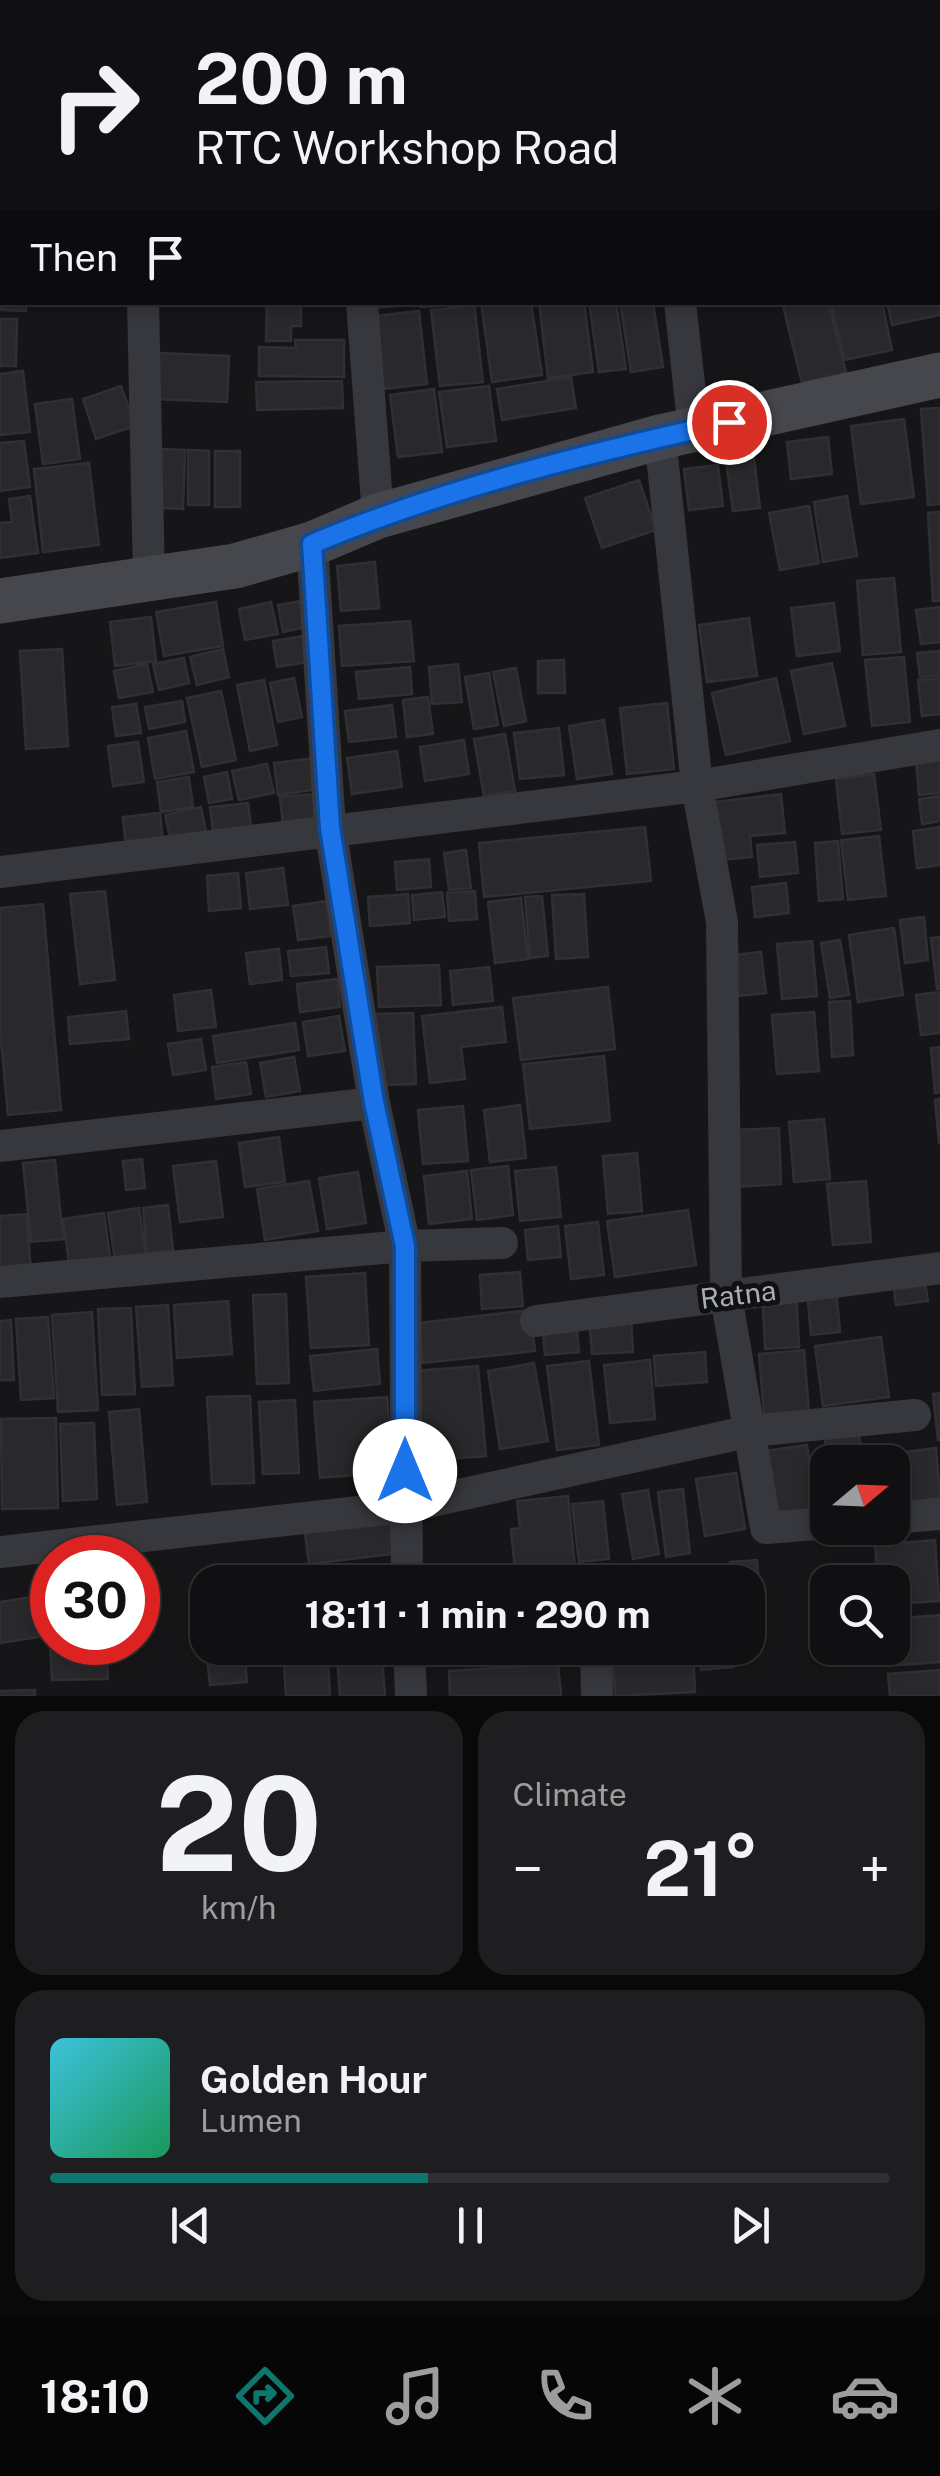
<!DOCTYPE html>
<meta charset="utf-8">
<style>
body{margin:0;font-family:"Public Sans",sans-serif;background:#1e1e20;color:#f1f3f6;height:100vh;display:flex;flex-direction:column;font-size:38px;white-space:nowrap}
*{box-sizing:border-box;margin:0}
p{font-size:32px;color:#9c9d9f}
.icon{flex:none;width:55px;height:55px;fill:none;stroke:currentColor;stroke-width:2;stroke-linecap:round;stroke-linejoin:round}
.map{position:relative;height:1696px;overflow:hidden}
.side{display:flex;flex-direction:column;gap:15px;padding:15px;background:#09090a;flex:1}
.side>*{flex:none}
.guide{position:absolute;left:0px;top:0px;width:940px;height:305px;box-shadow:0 5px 15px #0003,0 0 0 2px #303032;background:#101012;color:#f1f3f6;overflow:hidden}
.needle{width:65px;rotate:71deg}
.controls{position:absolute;left:810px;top:1445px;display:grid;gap:20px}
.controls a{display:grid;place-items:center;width:100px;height:100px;border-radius:20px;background:#101012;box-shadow:0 5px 15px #0003,0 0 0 2px #303032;font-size:50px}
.speed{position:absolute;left:30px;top:1535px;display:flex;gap:20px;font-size:50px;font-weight:700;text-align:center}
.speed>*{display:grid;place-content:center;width:130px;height:130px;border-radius:50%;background:#101012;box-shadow:0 5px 15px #0003,0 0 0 2px #303032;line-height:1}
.speed .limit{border:15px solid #d22;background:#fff;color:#111}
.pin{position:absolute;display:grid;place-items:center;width:85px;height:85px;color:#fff;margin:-42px;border:5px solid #fff;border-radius:50%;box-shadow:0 2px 10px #0007}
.me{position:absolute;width:110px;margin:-55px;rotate:0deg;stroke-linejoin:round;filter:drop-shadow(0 0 8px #0008)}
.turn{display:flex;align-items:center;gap:35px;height:210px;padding:0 30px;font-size:45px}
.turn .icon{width:130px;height:130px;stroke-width:2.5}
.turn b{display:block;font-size:70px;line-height:85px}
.then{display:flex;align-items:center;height:95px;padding:0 30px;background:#0003;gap:20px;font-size:38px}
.big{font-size:75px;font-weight:700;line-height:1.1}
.side .tile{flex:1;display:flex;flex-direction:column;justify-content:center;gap:15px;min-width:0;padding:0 35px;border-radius:30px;background:#1e1e20}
.side .dial{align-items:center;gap:0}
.dial b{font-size:130px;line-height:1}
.song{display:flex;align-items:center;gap:30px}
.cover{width:120px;height:120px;border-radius:15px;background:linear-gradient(135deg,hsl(190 70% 55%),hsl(150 70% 35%))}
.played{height:10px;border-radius:5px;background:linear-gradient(90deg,#0f766e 45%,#303032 45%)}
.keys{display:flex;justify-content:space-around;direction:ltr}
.heat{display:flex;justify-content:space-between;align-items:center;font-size:55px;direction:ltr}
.side .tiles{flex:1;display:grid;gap:15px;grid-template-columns:1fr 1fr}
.tile:last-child{grid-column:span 2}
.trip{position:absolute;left:190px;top:1565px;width:575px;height:100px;border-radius:30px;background:#101012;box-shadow:0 5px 15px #0003,0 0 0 2px #303032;font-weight:700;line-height:100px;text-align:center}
.tabs{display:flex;height:160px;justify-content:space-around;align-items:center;background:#060607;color:#9c9d9f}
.tabs .icon{width:70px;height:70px}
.tabs .on{color:#0f766e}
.tabs b{font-size:45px;color:#f1f3f6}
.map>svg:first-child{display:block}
</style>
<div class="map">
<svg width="940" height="1696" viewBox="0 0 940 1696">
<rect width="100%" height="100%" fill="#161618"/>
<path fill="#29292c" stroke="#303034" stroke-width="2.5" d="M 47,0 L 115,0 L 114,2 Z
M 467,0 L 516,0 L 516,2 L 467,2 Z
M 588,0 L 635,0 L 635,2 L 588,2 Z
M 738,0 L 802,0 L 802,2 L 738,2 Z
M 940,260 L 940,315 L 892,325 L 887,302 L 938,302 Z
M 0,270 L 2,302 L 26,302 L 26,311 L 0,310 Z
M 267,302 L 301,302 L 301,326 L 291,326 L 291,341 L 266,341 Z
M 376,302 L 408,302 L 408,305 L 376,308 Z
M 421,302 L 455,302 L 455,305 L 421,307 Z
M 462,302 L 474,302 L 483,382 L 440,386 L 431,310 L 462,307 Z
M 481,302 L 531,302 L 542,375 L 492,382 Z
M 539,302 L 584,302 L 593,372 L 548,378 Z
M 589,302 L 616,302 L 626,369 L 599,372 Z
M 620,302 L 653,302 L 663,367 L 631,372 Z
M 782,302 L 828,302 L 846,372 L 802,383 Z
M 831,302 L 882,302 L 892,350 L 844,360 Z
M 419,311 L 427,384 L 383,389 L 375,316 Z
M 0,319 L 17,319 L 16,366 L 0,366 Z
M 295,340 L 344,340 L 344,377 L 259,376 L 259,347 L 296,348 Z
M 157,353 L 229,356 L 227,402 L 155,399 Z
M 23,371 L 30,432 L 0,435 L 0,374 Z
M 571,377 L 576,408 L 502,420 L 497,389 Z
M 342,381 L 343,408 L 257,410 L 256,382 Z
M 121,386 L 135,426 L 96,439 L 83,399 Z
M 489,386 L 496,441 L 447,447 L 439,392 Z
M 434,389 L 442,452 L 398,457 L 390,395 Z
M 72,399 L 80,459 L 43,464 L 35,404 Z
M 940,408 L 940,504 L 928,505 L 921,409 Z
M 904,419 L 914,497 L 861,504 L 851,426 Z
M 828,437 L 832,474 L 791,479 L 787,442 Z
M 24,441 L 30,487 L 0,491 L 0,443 Z
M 162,449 L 185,450 L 183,509 L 161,508 Z
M 188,450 L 209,451 L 209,505 L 188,505 Z
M 215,451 L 240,451 L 240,507 L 215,507 Z
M 754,458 L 760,508 L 733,511 L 726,461 Z
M 89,463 L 99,545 L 43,552 L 34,469 Z
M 718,465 L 723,506 L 689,510 L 684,469 Z
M 639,480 L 656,530 L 602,548 L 585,498 Z
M 30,496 L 38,553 L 0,558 L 0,523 L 12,522 L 9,499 Z
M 847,496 L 857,556 L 823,562 L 814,502 Z
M 809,506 L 819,563 L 780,570 L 769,513 Z
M 940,512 L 940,601 L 933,601 L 928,513 Z
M 375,562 L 379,608 L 341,611 L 337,566 Z
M 894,578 L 901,652 L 863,655 L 857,581 Z
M 302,601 L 307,627 L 283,632 L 278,605 Z
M 216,602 L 223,646 L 164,656 L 156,612 Z
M 271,602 L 278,634 L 245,640 L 239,609 Z
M 834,603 L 840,651 L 797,656 L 791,608 Z
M 940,607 L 940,642 L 921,644 L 916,610 Z
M 151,617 L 156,661 L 115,666 L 110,622 Z
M 749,618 L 757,676 L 707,682 L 699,625 Z
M 410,621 L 414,661 L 342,666 L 339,626 Z
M 310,635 L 314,661 L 277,667 L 273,641 Z
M 62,649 L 68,746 L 26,749 L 20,651 Z
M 223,649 L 229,677 L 197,685 L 190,657 Z
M 940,651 L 940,675 L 920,677 L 917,653 Z
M 904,657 L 910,722 L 872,726 L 865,660 Z
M 184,658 L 189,683 L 159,690 L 153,664 Z
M 564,660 L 565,693 L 538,693 L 538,661 Z
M 832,663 L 845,726 L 804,734 L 791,671 Z
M 147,664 L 153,692 L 119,698 L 114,671 Z
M 458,664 L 462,702 L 432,704 L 429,667 Z
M 410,667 L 412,694 L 359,699 L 356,672 Z
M 516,668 L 526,721 L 504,726 L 493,672 Z
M 489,673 L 498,725 L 474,729 L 465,677 Z
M 294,678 L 302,717 L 278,722 L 270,683 Z
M 776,678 L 790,741 L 726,755 L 712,693 Z
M 940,678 L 940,714 L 922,716 L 918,680 Z
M 264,680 L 277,745 L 250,751 L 237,685 Z
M 221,691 L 236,760 L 202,767 L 187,698 Z
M 428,697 L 433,734 L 407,737 L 403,700 Z
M 182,701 L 185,722 L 149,729 L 145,707 Z
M 667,703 L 674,769 L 627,774 L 620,708 Z
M 136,704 L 141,733 L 116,736 L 112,707 Z
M 392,705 L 396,737 L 349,742 L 345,711 Z
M 604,720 L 612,774 L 577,779 L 569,726 Z
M 559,728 L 564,775 L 520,779 L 514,733 Z
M 186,731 L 194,772 L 155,779 L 148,738 Z
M 505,734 L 515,791 L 484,796 L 474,739 Z
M 464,740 L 469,774 L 425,781 L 420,747 Z
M 138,742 L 144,782 L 113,786 L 108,746 Z
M 397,751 L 402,787 L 352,794 L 347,758 Z
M 315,758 L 319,789 L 278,795 L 274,763 Z
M 940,759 L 940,793 L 919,795 L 916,761 Z
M 267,764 L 274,793 L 239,800 L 232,771 Z
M 227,772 L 232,799 L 209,803 L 204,777 Z
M 874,774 L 881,830 L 842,834 L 836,779 Z
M 189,777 L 193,807 L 161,812 L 157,782 Z
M 316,794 L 319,821 L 283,825 L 280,797 Z
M 781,794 L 785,833 L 750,836 L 752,857 L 721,860 L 715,802 Z
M 940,796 L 940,821 L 922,824 L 919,799 Z
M 248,803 L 252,835 L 214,839 L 210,807 Z
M 201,807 L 207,836 L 171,842 L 165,815 Z
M 160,813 L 163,844 L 126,848 L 123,817 Z
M 645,827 L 651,881 L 484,897 L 479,843 Z
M 940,827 L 940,865 L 917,868 L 913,831 Z
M 879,836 L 886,896 L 848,900 L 841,840 Z
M 838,841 L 843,899 L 819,901 L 815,843 Z
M 795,842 L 798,873 L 760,877 L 757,845 Z
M 466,850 L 471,888 L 449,890 L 444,853 Z
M 429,859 L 431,887 L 397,890 L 395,862 Z
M 283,868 L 288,905 L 250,909 L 246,873 Z
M 238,873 L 241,908 L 209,911 L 207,876 Z
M 786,883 L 789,913 L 755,917 L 752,887 Z
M 105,891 L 115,980 L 80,984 L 70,894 Z
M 475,891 L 477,919 L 449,921 L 447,893 Z
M 442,892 L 445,917 L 414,920 L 412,895 Z
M 408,894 L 410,923 L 370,926 L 368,897 Z
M 584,894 L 588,957 L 556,959 L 552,895 Z
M 542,896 L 548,956 L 530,958 L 525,897 Z
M 521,898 L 528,959 L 495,963 L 488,902 Z
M 327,901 L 331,936 L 298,940 L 293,906 Z
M 43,904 L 61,1110 L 8,1115 L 0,1030 L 0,908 Z
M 924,917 L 928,960 L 905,963 L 900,920 Z
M 894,928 L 903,995 L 858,1002 L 849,935 Z
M 940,937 L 940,989 L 937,989 L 931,938 Z
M 840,940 L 849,995 L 830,998 L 821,943 Z
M 812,941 L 817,996 L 782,999 L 777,944 Z
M 326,947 L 329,973 L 291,976 L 288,951 Z
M 279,949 L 282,980 L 250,984 L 246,953 Z
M 761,952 L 766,993 L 729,997 L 724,956 Z
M 439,965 L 441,1005 L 379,1007 L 377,967 Z
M 489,967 L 493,1001 L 453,1005 L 450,971 Z
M 337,979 L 340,1007 L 300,1012 L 297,984 Z
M 608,987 L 615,1049 L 521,1060 L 513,998 Z
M 211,990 L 216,1027 L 178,1031 L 174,995 Z
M 940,992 L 940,1033 L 921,1035 L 916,995 Z
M 850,1001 L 853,1055 L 832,1057 L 829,1002 Z
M 502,1007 L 506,1042 L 461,1047 L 465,1079 L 430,1083 L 422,1016 Z
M 126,1011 L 129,1039 L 70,1044 L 68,1017 Z
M 814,1012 L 819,1071 L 777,1074 L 772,1015 Z
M 413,1013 L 416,1084 L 378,1085 L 374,1014 Z
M 339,1016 L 345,1051 L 308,1056 L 303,1022 Z
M 295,1023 L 299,1050 L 217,1063 L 213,1036 Z
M 201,1039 L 206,1070 L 173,1075 L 168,1044 Z
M 940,1047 L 940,1092 L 935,1093 L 931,1048 Z
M 604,1056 L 610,1121 L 530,1129 L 523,1064 Z
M 294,1057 L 300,1091 L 266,1097 L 260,1063 Z
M 246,1062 L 251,1094 L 216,1099 L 212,1067 Z
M 940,1099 L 940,1143 L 939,1143 L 935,1100 Z
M 520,1105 L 526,1158 L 490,1162 L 484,1110 Z
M 463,1106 L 468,1161 L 423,1164 L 418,1110 Z
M 824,1119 L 830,1179 L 794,1182 L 789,1122 Z
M 779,1128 L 781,1184 L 736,1187 L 733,1130 Z
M 279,1137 L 285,1182 L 245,1187 L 239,1143 Z
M 637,1153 L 642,1211 L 608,1214 L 603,1156 Z
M 142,1159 L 145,1188 L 126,1190 L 123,1161 Z
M 55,1160 L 63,1239 L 31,1242 L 23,1163 Z
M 216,1161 L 223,1217 L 180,1222 L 173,1166 Z
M 508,1166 L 513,1215 L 477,1220 L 471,1170 Z
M 556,1167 L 561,1217 L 520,1221 L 515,1171 Z
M 467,1171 L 472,1219 L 429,1224 L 424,1176 Z
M 358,1172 L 366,1223 L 327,1229 L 319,1178 Z
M 309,1181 L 318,1231 L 265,1240 L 257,1189 Z
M 866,1181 L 871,1242 L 833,1245 L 827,1184 Z
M 168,1205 L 173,1250 L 147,1253 L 143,1208 Z
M 139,1208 L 146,1256 L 115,1260 L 108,1213 Z
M 688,1210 L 696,1265 L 615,1277 L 607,1221 Z
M 104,1213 L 111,1265 L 70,1270 L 63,1219 Z
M 26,1214 L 31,1270 L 0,1272 L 0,1216 Z
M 598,1222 L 604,1275 L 571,1279 L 565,1226 Z
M 558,1226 L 561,1257 L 528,1260 L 525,1230 Z
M 923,1268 L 928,1301 L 896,1305 L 892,1273 Z
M 520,1272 L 523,1306 L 482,1309 L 480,1275 Z
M 365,1273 L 369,1345 L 311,1348 L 306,1277 Z
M 796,1286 L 799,1347 L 765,1349 L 762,1287 Z
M 836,1288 L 840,1332 L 811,1335 L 807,1290 Z
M 286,1294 L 289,1383 L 257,1384 L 253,1295 Z
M 228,1301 L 232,1354 L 177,1358 L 174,1305 Z
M 630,1302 L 633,1352 L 592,1354 L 588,1305 Z
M 168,1305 L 173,1385 L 142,1387 L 136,1307 Z
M 131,1308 L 135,1394 L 102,1395 L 98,1309 Z
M 530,1310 L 535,1351 L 423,1363 L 418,1323 Z
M 575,1310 L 579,1352 L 545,1355 L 541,1313 Z
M 92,1312 L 98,1410 L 58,1412 L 52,1315 Z
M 48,1317 L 54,1398 L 21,1400 L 16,1319 Z
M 11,1320 L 14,1380 L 0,1380 L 0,1321 Z
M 881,1337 L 889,1397 L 823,1406 L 815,1346 Z
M 377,1349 L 380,1384 L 314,1391 L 310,1356 Z
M 804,1350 L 809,1412 L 764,1416 L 759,1354 Z
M 705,1352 L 707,1382 L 656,1386 L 654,1356 Z
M 650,1360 L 655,1419 L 610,1423 L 604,1365 Z
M 589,1361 L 599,1445 L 557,1450 L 547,1366 Z
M 534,1363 L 548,1441 L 500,1449 L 488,1371 Z
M 478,1366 L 486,1456 L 424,1461 L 416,1371 Z
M 940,1393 L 940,1440 L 938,1440 L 933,1394 Z
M 250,1396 L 254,1483 L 212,1484 L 207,1397 Z
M 387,1397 L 393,1472 L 320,1478 L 314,1402 Z
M 295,1400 L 299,1473 L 263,1474 L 259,1402 Z
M 139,1409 L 147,1502 L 117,1505 L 109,1412 Z
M 56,1418 L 58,1508 L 2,1509 L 1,1419 Z
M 94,1423 L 97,1499 L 63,1501 L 60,1424 Z
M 859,1435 L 863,1462 L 828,1462 L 825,1439 Z
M 807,1445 L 816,1512 L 773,1517 L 764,1451 Z
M 936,1448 L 940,1498 L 892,1504 L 892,1462 L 875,1462 L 874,1456 Z
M 736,1473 L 745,1529 L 705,1536 L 696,1479 Z
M 683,1489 L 690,1553 L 666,1557 L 658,1492 Z
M 648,1490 L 659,1554 L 633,1559 L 622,1494 Z
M 568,1496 L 576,1578 L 516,1582 L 511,1529 L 520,1528 L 517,1501 Z
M 603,1501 L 609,1559 L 579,1562 L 572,1504 Z
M 389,1515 L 393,1554 L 309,1564 L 304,1525 Z
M 935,1540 L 939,1601 L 892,1604 L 892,1582 L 878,1582 L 875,1545 Z
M 757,1560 L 760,1594 L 748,1595 L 748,1582 L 732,1582 L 730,1562 Z
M 726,1565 L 727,1582 L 695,1582 L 694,1567 Z
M 45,1595 L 52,1635 L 0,1643 L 0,1602 Z
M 760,1603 L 763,1638 L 748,1639 L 748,1604 Z
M 940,1615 L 940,1662 L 888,1666 L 892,1619 Z
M 203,1620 L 208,1620 L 208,1648 L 244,1648 L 247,1682 L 210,1685 Z
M 50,1639 L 106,1642 L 108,1679 L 52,1680 Z
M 442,1648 L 491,1648 L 491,1658 L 443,1660 Z
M 504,1648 L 551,1648 L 551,1649 L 504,1652 Z
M 612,1648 L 693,1648 L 695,1692 L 615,1696 Z
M 699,1648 L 732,1648 L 733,1667 L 701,1670 Z
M 382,1655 L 385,1696 L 340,1696 L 337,1658 Z
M 328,1663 L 330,1696 L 286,1696 L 284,1666 Z
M 558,1664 L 561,1696 L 450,1696 L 449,1671 Z
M 940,1670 L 940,1696 L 890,1696 L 888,1674 Z
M 35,1690 L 35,1696 L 0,1696 L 0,1691 Z"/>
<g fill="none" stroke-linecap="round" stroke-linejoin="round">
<path stroke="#37383d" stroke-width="32" d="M 138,0 L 138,2
M 340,0 L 340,2
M 643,0 L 643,2
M 899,2 L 900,0
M 938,63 L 940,62
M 0,76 L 2,76
M 938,158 L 940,174
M 143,302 L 149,579
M 362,302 L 378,516
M 680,302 L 694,430
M 660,437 L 697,786 L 722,922 L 726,1296 L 766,1528 L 828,1523
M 312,544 L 330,828 L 374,1103 L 405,1246 L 502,1243
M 0,872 L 697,786 L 940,745
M 0,1146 L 374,1103
M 0,1282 L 405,1246 L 407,1582
M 536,1321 L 940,1268
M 892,1518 L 940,1514
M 0,1552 L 404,1507 L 751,1431 L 915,1415
M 409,1648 L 411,1696
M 596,1648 L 597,1696"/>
<path stroke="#45474d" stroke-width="45" d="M 0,601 L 235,566 L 312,544 L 378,516 L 660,437 L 940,375"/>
</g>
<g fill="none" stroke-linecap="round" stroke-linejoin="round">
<defs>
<path id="route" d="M 405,1471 L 405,1246 L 374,1102 L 330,828 L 312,544 C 445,488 589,453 729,422"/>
</defs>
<use href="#route" stroke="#114b97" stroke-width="25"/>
<use href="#route" stroke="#1a73e8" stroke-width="18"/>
</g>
<g text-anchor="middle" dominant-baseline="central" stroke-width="10" stroke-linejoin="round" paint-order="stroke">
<g font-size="28" fill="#a8adb8" stroke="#111113">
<text transform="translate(738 1294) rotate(-7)">Ratna</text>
</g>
</g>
</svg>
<div class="controls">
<a><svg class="needle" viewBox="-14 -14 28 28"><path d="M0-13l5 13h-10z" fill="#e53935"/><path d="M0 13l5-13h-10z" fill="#9c9d9f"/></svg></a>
<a><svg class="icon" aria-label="search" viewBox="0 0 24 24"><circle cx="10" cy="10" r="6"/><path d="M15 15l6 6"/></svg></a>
</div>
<div class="speed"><div class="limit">30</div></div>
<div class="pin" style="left:729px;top:422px;background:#d93025"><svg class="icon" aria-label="arrive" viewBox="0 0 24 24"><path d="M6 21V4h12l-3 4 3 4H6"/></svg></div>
<svg class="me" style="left:405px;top:1471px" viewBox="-20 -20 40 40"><circle r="19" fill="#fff"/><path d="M0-13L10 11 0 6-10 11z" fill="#1a73e8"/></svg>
<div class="trip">18:11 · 1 min · 290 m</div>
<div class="guide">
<div class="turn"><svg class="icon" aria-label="right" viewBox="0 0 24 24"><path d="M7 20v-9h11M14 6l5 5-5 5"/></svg><div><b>200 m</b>RTC Workshop Road</div></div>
<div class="then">Then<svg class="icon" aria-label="arrive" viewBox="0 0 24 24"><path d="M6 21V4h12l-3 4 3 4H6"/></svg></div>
</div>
</div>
<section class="side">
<div class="tiles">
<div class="tile dial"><b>20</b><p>km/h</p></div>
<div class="tile"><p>Climate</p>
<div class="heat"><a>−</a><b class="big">21°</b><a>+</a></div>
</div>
<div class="tile">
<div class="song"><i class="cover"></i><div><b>Golden Hour</b><p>Lumen</p></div></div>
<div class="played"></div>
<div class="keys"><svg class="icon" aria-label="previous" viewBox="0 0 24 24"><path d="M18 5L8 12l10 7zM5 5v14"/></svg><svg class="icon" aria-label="pause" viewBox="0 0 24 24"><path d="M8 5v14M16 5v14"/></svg><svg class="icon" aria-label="next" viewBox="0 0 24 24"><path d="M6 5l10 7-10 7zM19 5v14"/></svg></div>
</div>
</div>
</section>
<nav class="tabs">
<b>18:10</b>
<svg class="icon on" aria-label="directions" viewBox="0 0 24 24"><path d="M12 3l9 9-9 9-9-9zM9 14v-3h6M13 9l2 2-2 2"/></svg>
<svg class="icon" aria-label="music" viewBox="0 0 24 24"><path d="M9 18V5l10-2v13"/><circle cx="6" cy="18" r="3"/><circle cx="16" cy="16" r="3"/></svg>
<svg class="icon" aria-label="phone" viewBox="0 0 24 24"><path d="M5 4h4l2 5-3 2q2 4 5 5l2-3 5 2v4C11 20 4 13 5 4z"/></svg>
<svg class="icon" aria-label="climate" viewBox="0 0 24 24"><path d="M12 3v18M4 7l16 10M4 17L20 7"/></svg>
<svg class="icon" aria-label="car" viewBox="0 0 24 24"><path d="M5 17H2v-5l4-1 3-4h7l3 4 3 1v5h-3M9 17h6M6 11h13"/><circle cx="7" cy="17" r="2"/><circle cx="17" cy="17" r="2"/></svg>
</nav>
